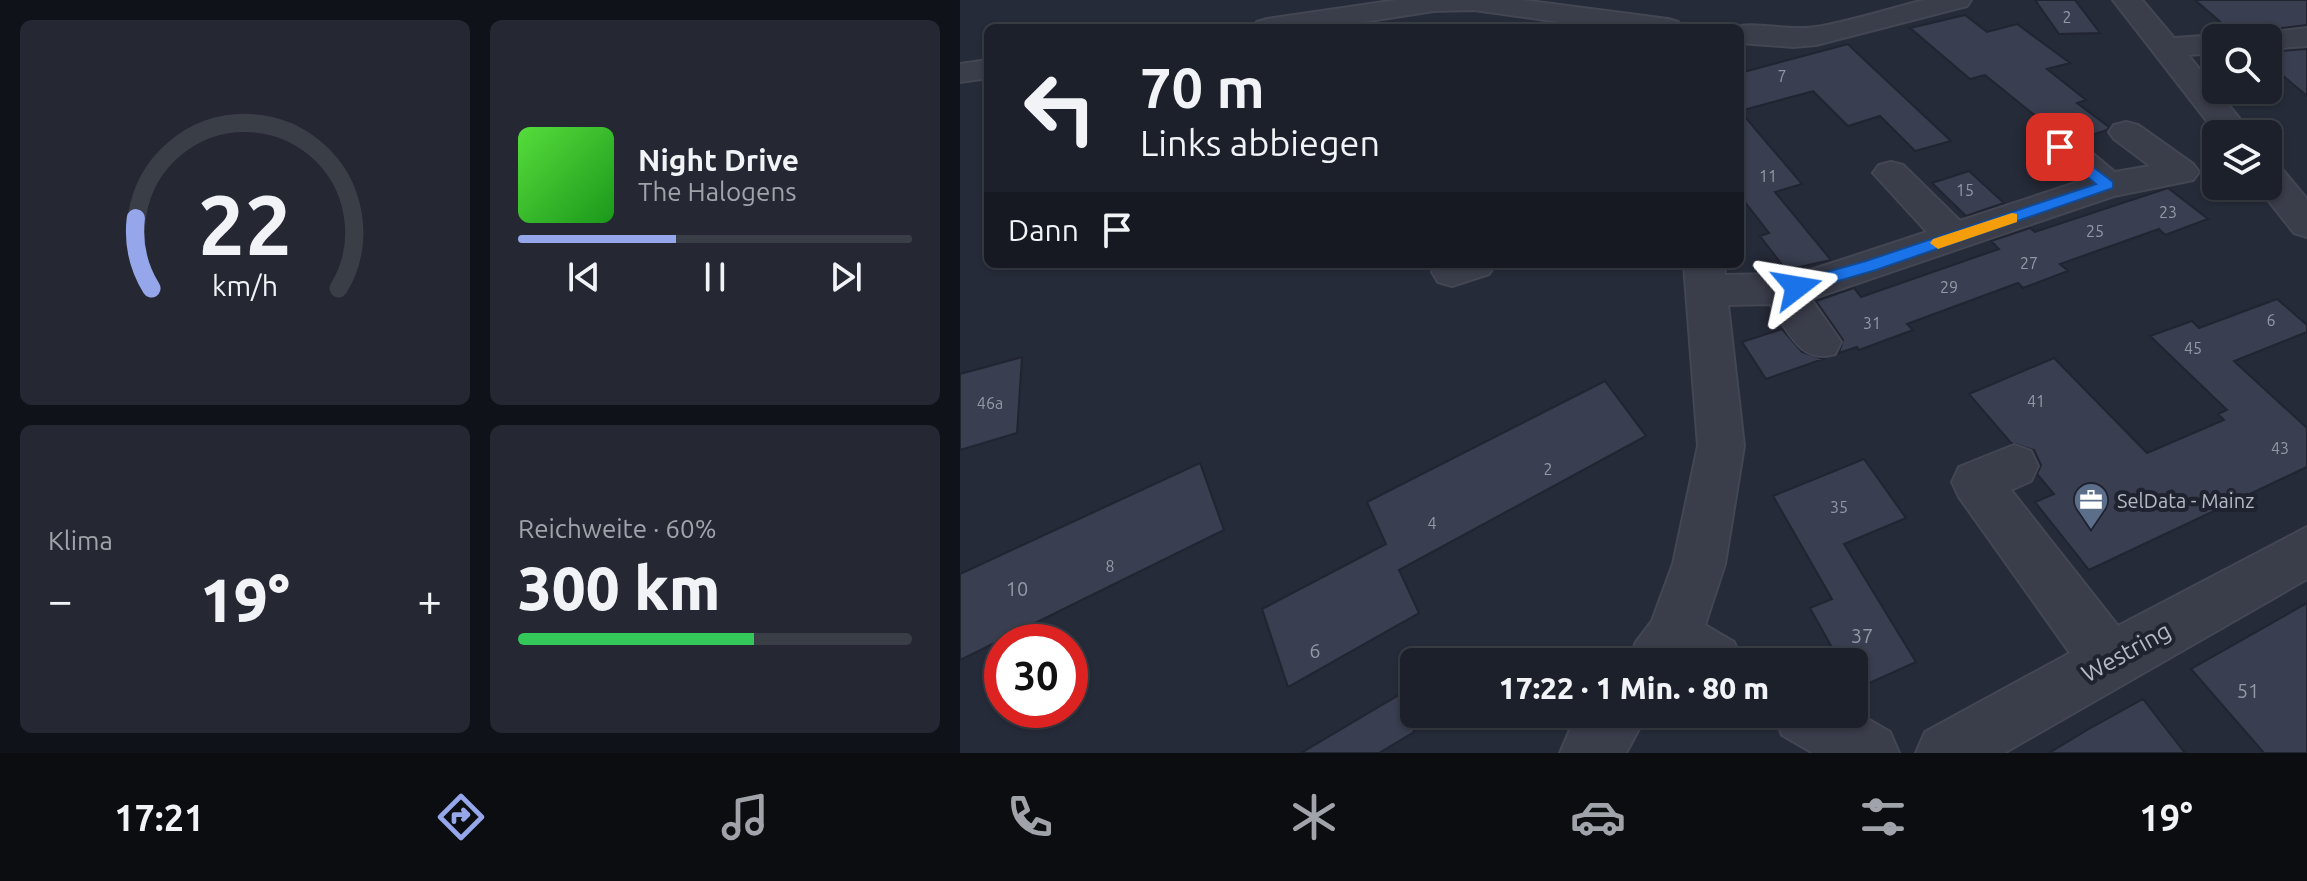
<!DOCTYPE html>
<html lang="de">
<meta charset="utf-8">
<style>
body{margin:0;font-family:Ubuntu,sans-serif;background:#252833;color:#f1f3f6;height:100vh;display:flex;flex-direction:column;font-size:30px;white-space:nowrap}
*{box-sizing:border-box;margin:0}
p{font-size:26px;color:#a0a3a9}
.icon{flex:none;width:44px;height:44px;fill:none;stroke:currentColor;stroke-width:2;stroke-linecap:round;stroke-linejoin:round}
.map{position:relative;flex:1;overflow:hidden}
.details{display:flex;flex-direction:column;gap:20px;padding:20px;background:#0f1218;width:960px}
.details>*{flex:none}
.guide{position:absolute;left:24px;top:24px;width:760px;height:244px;border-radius:12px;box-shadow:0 2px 6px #0004,0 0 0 2px #3a3e47;background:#1c202b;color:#f1f3f6;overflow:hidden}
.fabs{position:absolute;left:1242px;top:24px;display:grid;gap:16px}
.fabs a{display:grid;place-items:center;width:80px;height:80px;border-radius:12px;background:#1c202b;box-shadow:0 2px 6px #0004,0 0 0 2px #3a3e47;font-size:40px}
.speed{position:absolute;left:24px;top:624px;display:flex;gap:16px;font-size:40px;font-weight:700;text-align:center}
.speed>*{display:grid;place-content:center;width:104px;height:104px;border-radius:50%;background:#1c202b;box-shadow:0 2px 6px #0004,0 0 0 2px #3a3e47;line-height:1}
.speed .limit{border:12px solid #d22;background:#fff;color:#111}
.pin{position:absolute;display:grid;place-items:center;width:68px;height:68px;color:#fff;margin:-34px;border-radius:16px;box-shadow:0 4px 12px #0006}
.me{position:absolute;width:88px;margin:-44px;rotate:76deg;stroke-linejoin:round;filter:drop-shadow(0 0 6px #0008)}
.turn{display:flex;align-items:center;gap:28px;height:168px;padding:0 24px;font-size:36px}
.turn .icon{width:104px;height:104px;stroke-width:2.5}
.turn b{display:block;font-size:56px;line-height:68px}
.then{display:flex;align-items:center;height:76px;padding:0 24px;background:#0003;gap:16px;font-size:30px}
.big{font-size:60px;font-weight:800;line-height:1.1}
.details .tile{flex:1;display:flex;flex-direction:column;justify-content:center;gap:12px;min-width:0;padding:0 28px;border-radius:12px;background:#252833}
.details .dial{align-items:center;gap:0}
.dial svg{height:208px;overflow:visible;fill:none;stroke:#3a3e47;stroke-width:7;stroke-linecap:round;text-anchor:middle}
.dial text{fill:#f1f3f6;stroke:none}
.song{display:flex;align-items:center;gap:24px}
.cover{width:96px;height:96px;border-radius:12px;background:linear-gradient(135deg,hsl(110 70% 55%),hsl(120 70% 35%))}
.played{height:8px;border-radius:4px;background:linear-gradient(90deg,#95a7ea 40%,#3a3e47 40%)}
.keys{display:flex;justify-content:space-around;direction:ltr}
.heat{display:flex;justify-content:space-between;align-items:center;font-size:44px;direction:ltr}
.charge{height:12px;border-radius:6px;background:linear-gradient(90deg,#34c759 60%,#3a3e47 0)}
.details .tiles{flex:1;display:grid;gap:20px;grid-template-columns:repeat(2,1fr)}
.trip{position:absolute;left:440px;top:648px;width:468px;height:80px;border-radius:12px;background:#1c202b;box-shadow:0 2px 6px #0004,0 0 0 2px #3a3e47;font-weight:800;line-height:80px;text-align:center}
.tab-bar{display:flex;height:128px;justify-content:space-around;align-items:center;background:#0b0d11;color:#a0a3a9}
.tab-bar .icon{width:56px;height:56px}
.tab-bar .current{color:#95a7ea}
.tab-bar b{font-size:36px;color:#f1f3f6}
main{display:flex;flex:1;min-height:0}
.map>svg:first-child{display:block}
</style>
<main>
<section class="details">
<div class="tiles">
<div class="tile dial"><svg viewBox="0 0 100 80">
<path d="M14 69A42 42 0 1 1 86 69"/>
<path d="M14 69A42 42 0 0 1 8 42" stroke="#95a7ea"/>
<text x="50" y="56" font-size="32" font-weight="700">22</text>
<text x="50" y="72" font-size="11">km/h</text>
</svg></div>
<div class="tile">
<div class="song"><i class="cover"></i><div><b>Night Drive</b><p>The Halogens</p></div></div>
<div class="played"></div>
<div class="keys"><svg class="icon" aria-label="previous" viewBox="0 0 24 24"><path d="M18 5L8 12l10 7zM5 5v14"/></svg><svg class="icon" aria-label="pause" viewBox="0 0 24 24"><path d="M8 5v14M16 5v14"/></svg><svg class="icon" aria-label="next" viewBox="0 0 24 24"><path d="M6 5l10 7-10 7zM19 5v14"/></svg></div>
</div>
<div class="tile"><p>Klima</p>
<div class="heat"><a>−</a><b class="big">19°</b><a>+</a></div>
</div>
<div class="tile"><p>Reichweite · 60%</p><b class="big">300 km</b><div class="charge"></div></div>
</div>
</section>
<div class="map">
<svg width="1347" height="753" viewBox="0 0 1347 753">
<rect width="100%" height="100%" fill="#262b39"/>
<path fill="#393e50" stroke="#212431" stroke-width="2" d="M 1075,0 L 1115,0 L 1140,33 L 1099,34 Z
M 1235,0 L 1347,0 L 1347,25 L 1298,31 L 1292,38 L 1279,38 Z
M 1005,15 L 1027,32 L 1057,24 L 1110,63 L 1087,69 L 1126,100 L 1117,103 L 1149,127 L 1147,130 L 1117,140 L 1099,135 L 1025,75 L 1010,79 L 950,28 Z
M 888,44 L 894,50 L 991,141 L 955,151 L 920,116 L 888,126 L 853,91 L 780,111 L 780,73 Z
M 1347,49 L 1347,96 L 1308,63 L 1308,52 Z
M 780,111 L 842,184 L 815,192 L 871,260 L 826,270 L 800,236 L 809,233 L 784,201 L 780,202 Z
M 1009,171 L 1044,203 L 1006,216 L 972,183 Z
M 1208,188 L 1248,219 L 1205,235 L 1199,229 L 1100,264 L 1108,271 L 1063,288 L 1058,283 L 947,324 L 953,330 L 899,350 L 897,347 L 879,353 L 883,340 L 856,301 L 894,288 L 901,297 L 1039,249 L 1031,241 L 1070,228 L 1075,232 Z
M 1317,299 L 1347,325 L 1347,332 L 1274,361 L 1347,428 L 1347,467 L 1129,570 L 1075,502 L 1094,494 L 1077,474 L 1081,465 L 1074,450 L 1051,443 L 1009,394 L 1094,358 L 1187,453 L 1264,420 L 1258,414 L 1267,410 L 1190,336 L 1232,321 L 1239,328 Z
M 822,329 L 842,352 L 863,359 L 806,379 L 782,342 Z
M 62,357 L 57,433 L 0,450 L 0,374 Z
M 645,381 L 686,436 L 439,570 L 459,613 L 328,687 L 302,609 L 426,544 L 407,502 Z
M 904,459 L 946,518 L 884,544 L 956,662 L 894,690 L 894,662 L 880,662 L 850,608 L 872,599 L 813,496 Z
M 240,463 L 264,530 L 0,660 L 0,574 Z
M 1347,603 L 1347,753 L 1304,753 L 1231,669 Z
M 454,686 L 454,732 L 419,753 L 341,753 Z
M 1183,699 L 1225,753 L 1089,753 L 1127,730 Z"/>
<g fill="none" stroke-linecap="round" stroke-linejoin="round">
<defs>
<path id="minor" d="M 437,0 L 562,0 L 708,19 L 718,22 L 723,28 L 644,28 L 514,10 L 474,11 L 364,28 L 292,28 L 297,22 L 307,19 Z
M 964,0 L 1011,0 L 1007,6 L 856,45 L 833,47 L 780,43 L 780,28 L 769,28 C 797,20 827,32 856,27 C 892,21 928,9 964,0 Z
M 1153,0 L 1182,0 L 1214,38 L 1256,35 L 1267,38 L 1256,38 L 1256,53 L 1228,55 L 1292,134 L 1257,134 Z
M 1347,28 L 1347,46 L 1308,49 L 1308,38 L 1295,38 L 1298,34 Z
M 28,60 L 28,78 L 0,82 L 0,64 Z
M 1166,122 L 1178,125 L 1233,164 L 1239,172 L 1233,180 L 1154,196 L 851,299 L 881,342 L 875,354 C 840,365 828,330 810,304 L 768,305 L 784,446 L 765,564 L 745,625 L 774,642 L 782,662 L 668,662 L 676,642 L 692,621 L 713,564 L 738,446 L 724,264 L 764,264 L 765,275 L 821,274 L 851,270 L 967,232 L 913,173 L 919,165 L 931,162 L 943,165 L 1000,221 L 1121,181 L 1083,147 L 1088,139 C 1115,132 1135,157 1155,172 L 1190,166 L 1154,139 L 1149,132 L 1154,125 Z
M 1308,164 L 1321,168 L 1347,199 L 1347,237 L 1334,233 L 1297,186 L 1308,186 Z
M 477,264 L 535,264 L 529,274 L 492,286 L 478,282 L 472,272 Z
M 1054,445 L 1071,451 L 1078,466 L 1071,481 L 1051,490 L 1158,626 L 1347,527 L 1347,579 L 1044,753 L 956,753 L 965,732 L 1110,653 L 999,497 L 992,482 L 999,467 Z
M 894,711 L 930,732 L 939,753 L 853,753 L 822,735 L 814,714 L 894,714 Z
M 622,714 L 687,714 L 666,753 L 600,753 L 609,732 Z"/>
</defs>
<use href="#minor" stroke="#434653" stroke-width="4"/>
<use href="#minor" fill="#3a3d4a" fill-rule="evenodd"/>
</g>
<path fill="#1a73e8" stroke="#114b97" stroke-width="2" d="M 1100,142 L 1153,182 L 1153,188 L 916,270 L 837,293 L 829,287 L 831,282 L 906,261 L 1136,184 L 1095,150 L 1093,147 Z"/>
<path fill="#f59e0b" d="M 1052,213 L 1057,214 L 1057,222 L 978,249 L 970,243 L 973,239 Z"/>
<defs>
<symbol id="office-pin" viewBox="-11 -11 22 30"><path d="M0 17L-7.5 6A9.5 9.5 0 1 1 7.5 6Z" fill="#5c6f8a" stroke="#1f222f"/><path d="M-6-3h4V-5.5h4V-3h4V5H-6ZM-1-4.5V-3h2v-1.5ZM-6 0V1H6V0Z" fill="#fff"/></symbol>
</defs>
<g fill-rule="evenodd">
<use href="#office-pin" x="1111" y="480" width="40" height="54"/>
</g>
<g text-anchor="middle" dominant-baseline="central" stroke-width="8" stroke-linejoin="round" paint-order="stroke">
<g font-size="16" fill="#9498a6">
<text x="1107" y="17">2</text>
<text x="822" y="76">7</text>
<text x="808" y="176">11</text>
<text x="1005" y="190">15</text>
<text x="1208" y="212">23</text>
<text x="1135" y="231">25</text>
<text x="1069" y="263">27</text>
<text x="989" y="287">29</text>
<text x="1311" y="320">6</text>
<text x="912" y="323">31</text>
<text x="1233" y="348">45</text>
<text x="1076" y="401">41</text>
<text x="30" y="403">46a</text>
<text x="1320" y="448">43</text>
<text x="588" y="469">2</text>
<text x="879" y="507">35</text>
<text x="472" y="523">4</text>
<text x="150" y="566">8</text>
</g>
<g font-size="20" fill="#b5b9c5" stroke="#1f222f" text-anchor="start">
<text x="1157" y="500">SelData - Mainz</text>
</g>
<g font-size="20" fill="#9498a6">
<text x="57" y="588">10</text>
<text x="902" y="635">37</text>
<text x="355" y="650">6</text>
<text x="1288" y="690">51</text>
</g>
<g font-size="24" fill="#b5b9c5" stroke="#1f222f">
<text transform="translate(1166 652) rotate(-29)">Westring</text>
</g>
</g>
</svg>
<div class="fabs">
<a><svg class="icon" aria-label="search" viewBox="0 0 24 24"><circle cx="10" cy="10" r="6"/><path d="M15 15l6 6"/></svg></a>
<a><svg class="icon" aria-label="layers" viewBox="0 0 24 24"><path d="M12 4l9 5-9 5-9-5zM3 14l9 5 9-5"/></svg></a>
</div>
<div class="speed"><div class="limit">30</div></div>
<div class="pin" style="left:1100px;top:147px;background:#d93025"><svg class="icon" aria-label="arrive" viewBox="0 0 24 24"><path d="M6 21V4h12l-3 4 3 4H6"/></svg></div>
<svg class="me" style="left:837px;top:287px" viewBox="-20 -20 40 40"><path d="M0-17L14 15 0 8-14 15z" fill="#1a73e8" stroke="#fff" stroke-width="4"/></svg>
<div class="trip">17:22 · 1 Min. · 80 m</div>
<div class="guide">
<div class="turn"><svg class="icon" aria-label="left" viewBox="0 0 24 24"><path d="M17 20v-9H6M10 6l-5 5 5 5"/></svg><div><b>70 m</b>Links abbiegen</div></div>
<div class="then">Dann<svg class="icon" aria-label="arrive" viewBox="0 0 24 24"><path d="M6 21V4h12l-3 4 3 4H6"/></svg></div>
</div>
</div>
</main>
<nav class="tab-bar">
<b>17:21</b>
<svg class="icon current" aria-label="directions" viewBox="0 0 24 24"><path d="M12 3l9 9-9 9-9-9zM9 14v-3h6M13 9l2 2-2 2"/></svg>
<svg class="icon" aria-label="music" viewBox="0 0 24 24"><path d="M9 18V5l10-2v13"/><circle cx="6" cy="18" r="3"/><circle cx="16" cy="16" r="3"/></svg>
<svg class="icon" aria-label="phone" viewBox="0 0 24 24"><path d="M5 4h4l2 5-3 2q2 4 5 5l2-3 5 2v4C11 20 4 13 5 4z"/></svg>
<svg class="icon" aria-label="climate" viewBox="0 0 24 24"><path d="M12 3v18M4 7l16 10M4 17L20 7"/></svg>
<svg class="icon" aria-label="car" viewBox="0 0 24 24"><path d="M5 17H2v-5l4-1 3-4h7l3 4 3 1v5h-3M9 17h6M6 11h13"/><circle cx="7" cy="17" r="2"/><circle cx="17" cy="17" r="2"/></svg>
<svg class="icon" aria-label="filters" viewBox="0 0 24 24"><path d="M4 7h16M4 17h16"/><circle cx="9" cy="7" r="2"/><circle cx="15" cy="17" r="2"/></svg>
<b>19°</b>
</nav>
